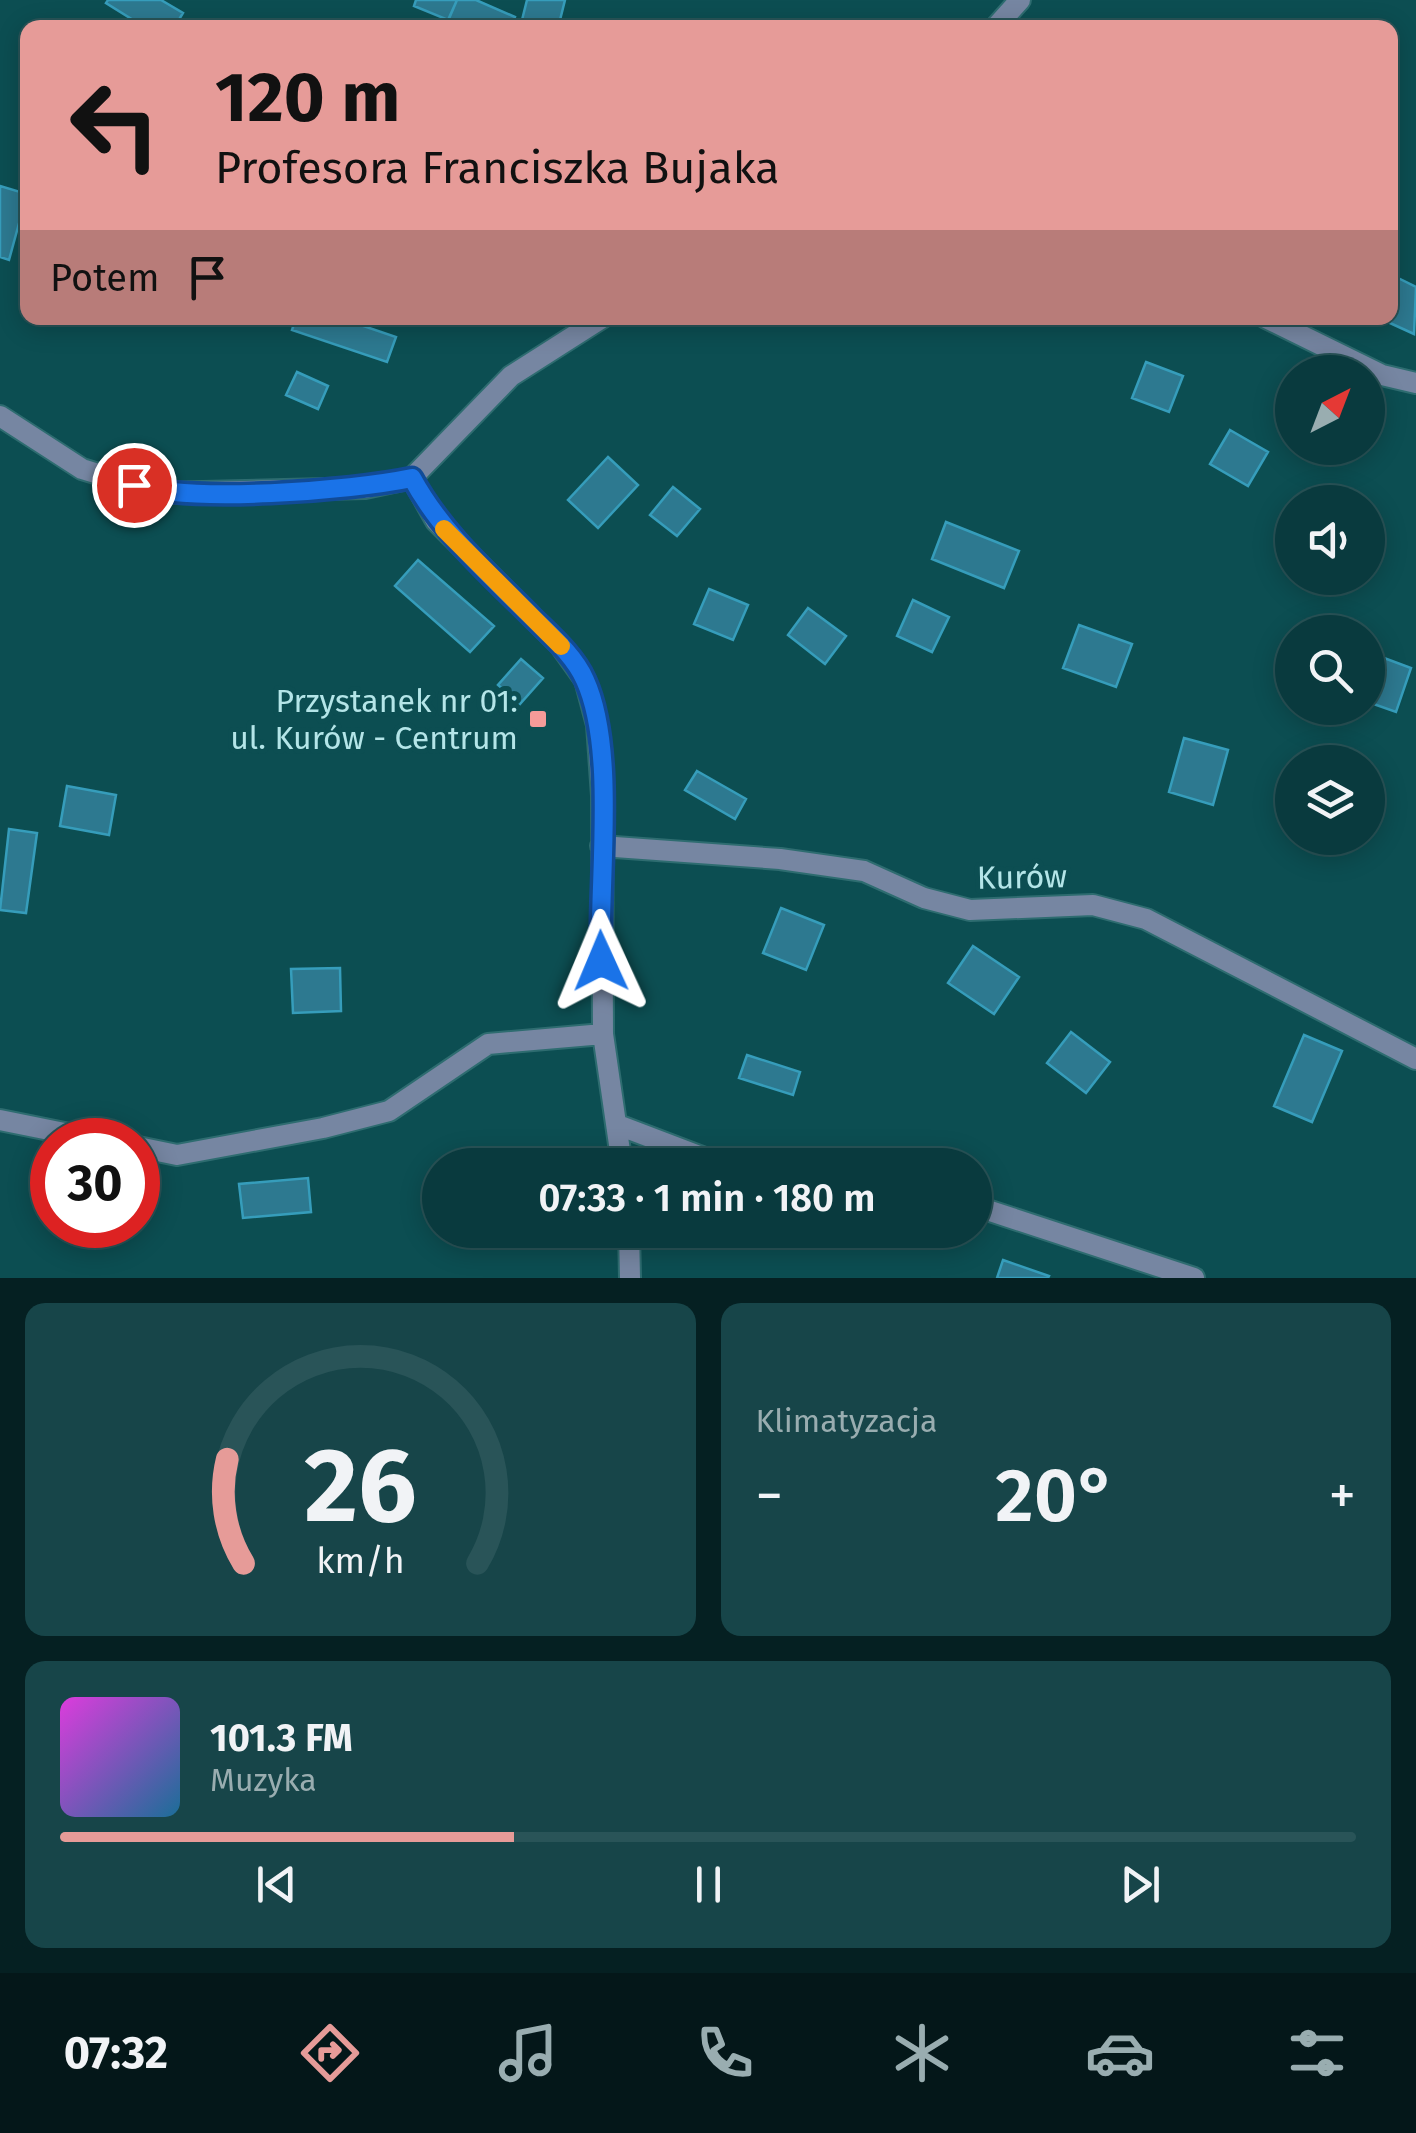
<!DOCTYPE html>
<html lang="pl">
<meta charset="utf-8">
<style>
body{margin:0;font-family:"Fira Sans",sans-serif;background:#174549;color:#f1f3f6;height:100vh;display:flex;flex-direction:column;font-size:38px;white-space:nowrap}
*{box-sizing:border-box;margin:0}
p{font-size:32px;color:#99adb0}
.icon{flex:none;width:55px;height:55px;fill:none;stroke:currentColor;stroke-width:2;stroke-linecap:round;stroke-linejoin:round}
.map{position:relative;height:1278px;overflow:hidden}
.details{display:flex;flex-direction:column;gap:25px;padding:25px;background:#052022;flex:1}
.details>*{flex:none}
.top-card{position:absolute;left:20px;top:20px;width:1378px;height:305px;border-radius:20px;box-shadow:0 5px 25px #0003,0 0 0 2px #295458;background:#e69b98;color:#111;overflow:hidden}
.needle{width:65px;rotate:42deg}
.buttons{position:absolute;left:1275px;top:355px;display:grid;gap:20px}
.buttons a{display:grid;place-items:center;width:110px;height:110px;border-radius:50%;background:#093a3e;box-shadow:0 5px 25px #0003,0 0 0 2px #295458;font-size:50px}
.speed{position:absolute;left:30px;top:1118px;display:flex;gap:20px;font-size:50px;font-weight:700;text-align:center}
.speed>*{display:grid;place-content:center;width:130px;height:130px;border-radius:50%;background:#093a3e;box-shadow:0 5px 25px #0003,0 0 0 2px #295458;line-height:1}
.speed .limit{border:15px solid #d22;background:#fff;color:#111}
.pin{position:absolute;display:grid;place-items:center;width:85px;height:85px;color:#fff;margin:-42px;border:5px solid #fff;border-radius:50%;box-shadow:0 2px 10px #0007}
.me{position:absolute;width:110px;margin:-55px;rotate:359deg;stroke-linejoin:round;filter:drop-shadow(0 0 8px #0008)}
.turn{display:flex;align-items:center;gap:35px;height:210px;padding:0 30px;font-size:45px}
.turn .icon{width:130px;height:130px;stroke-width:2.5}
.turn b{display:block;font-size:70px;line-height:85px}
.then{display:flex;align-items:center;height:95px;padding:0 30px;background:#0003;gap:20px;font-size:38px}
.big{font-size:75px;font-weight:600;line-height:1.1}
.details .widget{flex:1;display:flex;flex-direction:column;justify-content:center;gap:15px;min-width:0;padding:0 35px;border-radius:20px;background:#174549}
.details .dial{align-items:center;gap:0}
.dial svg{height:260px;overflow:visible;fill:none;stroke:#295458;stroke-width:7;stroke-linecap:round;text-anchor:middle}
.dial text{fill:#f1f3f6;stroke:none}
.song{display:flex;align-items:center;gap:30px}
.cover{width:120px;height:120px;border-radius:15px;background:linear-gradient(135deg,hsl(300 70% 55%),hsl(200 70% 35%))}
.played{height:10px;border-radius:5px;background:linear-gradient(90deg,#e69b98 35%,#295458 35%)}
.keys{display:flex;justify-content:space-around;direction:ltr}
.heat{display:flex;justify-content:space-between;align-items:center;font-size:55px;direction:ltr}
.details .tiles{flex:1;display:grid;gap:25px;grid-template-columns:1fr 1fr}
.widget:last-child{grid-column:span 2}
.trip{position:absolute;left:422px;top:1148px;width:570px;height:100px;border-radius:50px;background:#093a3e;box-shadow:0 5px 25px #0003,0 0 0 2px #295458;font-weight:600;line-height:100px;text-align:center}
.dock{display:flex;height:160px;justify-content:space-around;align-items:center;background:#041719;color:#99adb0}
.dock .icon{width:70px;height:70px}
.dock .active{color:#e69b98}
.dock b{font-size:45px;color:#f1f3f6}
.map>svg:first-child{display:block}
</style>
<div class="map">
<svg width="1416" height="1278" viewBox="0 0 1416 1278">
<rect width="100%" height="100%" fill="#0c4e52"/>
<path fill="#2d7990" stroke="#369dbb" stroke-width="2.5" d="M 108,0 L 161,0 L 183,13 L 174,28 L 146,28 L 106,3 Z
M 416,0 L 457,0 L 448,20 L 414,6 Z
M 457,0 L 476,0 L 515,17 L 511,28 L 445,28 Z
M 527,0 L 565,0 L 558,28 L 520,28 Z
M 0,186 L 27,194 L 9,260 L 0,257 Z
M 1392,275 L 1416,287 L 1414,334 L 1379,318 L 1390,318 Z
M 296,318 L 340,318 L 396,337 L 387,362 L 292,330 Z
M 1146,362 L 1183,376 L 1169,412 L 1132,398 Z
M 297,372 L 328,386 L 318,409 L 286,395 Z
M 1230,430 L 1268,452 L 1248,486 L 1210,464 Z
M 608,457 L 638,485 L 598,528 L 568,500 Z
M 673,487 L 700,509 L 677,536 L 650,515 Z
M 946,522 L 1019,551 L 1004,588 L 932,559 Z
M 418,560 L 494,626 L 470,652 L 395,586 Z
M 709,589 L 748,605 L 733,640 L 694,624 Z
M 913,600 L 949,617 L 932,652 L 897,636 Z
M 808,608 L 846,636 L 825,664 L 788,635 Z
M 1079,625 L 1132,644 L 1116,687 L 1063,668 Z
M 1368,652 L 1411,668 L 1396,712 L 1368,702 Z
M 521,659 L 543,678 L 520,704 L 498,685 Z
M 1184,738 L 1228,750 L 1213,805 L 1169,792 Z
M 697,771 L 746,799 L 735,819 L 685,790 Z
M 67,786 L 116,795 L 109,835 L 60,826 Z
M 9,829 L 37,833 L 26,913 L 0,910 Z
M 781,908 L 824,925 L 806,970 L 763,953 Z
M 973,946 L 1019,977 L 994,1014 L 948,983 Z
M 340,968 L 341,1011 L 293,1013 L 291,969 Z
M 1071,1032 L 1110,1062 L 1086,1093 L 1047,1063 Z
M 1304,1035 L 1342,1051 L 1312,1122 L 1274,1106 Z
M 747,1055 L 800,1072 L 793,1095 L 739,1078 Z
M 308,1178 L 311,1212 L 243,1218 L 239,1184 Z
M 1003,1260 L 1049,1276 L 1048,1278 L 997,1278 Z"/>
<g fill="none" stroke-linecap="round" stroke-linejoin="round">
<defs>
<path id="minor" d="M 1266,318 L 1382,375 L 1416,383
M 412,478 L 436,521 L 560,645 L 585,680 L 597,725 L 602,796 L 603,1034 L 622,1165
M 601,846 L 780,859 L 864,871 L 924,898 L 970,910 L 1093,905 L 1146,919 L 1416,1059
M 0,1120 L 99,1140
M 618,1125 L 723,1165
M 138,1147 L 177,1155 L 323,1128 L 389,1111 L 488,1044 L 603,1034
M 975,1206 L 1194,1278
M 629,1230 L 630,1278"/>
<path id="tertiary" d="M 995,28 L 1020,0
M 0,416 L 82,469 L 160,493 L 365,488 L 412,478 L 511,376 L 602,318"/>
</defs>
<use href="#minor" stroke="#2e6c70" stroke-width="24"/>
<use href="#tertiary" stroke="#2e6c70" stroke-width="24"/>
<use href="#minor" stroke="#7686a2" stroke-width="20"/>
<use href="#tertiary" stroke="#7686a2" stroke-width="20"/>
</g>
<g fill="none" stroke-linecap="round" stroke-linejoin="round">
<defs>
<path id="route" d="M 134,485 C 192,503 349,491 412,478 C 442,533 487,572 531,616 C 550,635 574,655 585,680 C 617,750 598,883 601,961"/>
</defs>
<use href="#route" stroke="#114b97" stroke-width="25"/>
<use href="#route" stroke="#1a73e8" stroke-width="18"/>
<path stroke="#f59e0b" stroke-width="18" d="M 444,529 L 561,646"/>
</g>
<rect fill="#f59b99" stroke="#0c4e52" stroke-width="4" x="528" y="709" width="20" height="20" rx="5"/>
<g text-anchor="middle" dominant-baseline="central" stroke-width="10" stroke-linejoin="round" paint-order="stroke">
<g font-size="32" fill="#b4e5e8" stroke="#0c4e52" text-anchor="end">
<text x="518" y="701">Przystanek nr 01:<tspan x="518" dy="37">ul. Kurów - Centrum</tspan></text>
</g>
<g font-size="32" fill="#b4e5e8" stroke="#0c4e52">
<text transform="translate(1022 877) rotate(-1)">Kurów</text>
</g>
</g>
</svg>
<div class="buttons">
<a><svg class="needle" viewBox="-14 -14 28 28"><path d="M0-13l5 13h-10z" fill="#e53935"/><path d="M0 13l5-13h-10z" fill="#99adb0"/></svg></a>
<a><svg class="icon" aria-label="sound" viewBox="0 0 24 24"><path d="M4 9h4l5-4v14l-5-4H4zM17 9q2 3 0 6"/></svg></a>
<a><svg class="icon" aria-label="search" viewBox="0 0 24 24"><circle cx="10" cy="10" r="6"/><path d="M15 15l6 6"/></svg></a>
<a><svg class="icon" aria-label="layers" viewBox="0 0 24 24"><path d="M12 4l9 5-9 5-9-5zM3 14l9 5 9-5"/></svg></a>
</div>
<div class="speed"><div class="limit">30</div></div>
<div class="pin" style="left:134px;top:485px;background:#d93025"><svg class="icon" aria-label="arrive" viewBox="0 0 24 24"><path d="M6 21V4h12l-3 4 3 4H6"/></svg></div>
<svg class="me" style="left:601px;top:961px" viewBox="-20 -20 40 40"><path d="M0-17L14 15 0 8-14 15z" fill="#1a73e8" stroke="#fff" stroke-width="4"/></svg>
<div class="trip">07:33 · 1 min · 180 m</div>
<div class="top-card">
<div class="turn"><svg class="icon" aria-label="left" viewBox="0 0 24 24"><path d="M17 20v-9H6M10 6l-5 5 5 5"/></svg><div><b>120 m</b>Profesora Franciszka Bujaka</div></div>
<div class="then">Potem<svg class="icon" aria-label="arrive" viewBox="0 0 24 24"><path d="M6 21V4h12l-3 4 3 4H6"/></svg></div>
</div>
</div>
<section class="details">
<div class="tiles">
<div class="widget dial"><svg viewBox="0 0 100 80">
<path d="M14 69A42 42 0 1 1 86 69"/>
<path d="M14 69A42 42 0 0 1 9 37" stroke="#e69b98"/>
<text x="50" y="56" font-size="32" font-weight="700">26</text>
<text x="50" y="72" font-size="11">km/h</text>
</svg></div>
<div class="widget"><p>Klimatyzacja</p>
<div class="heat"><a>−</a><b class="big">20°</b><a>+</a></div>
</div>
<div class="widget">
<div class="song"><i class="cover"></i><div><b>101.3 FM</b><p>Muzyka</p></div></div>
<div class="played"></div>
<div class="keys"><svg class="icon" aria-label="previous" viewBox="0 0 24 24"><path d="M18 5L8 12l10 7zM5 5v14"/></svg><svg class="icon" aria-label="pause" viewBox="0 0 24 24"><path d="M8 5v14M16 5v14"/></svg><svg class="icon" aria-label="next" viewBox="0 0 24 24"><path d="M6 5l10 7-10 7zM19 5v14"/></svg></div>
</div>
</div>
</section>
<nav class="dock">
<b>07:32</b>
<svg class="icon active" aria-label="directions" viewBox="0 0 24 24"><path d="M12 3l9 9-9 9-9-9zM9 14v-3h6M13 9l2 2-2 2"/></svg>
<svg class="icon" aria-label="music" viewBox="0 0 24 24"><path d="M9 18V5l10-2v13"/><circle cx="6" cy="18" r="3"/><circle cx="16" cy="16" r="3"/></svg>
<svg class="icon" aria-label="phone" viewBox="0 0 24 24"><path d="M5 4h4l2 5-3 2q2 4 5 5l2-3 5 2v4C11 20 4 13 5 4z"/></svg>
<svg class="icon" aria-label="climate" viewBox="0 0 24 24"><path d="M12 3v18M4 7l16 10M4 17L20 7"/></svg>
<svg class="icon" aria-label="car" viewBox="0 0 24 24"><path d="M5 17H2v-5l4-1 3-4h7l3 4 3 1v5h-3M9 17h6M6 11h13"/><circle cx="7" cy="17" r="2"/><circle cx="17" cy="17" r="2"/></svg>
<svg class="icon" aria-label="filters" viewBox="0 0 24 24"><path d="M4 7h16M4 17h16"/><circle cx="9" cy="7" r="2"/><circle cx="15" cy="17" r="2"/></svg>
</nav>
